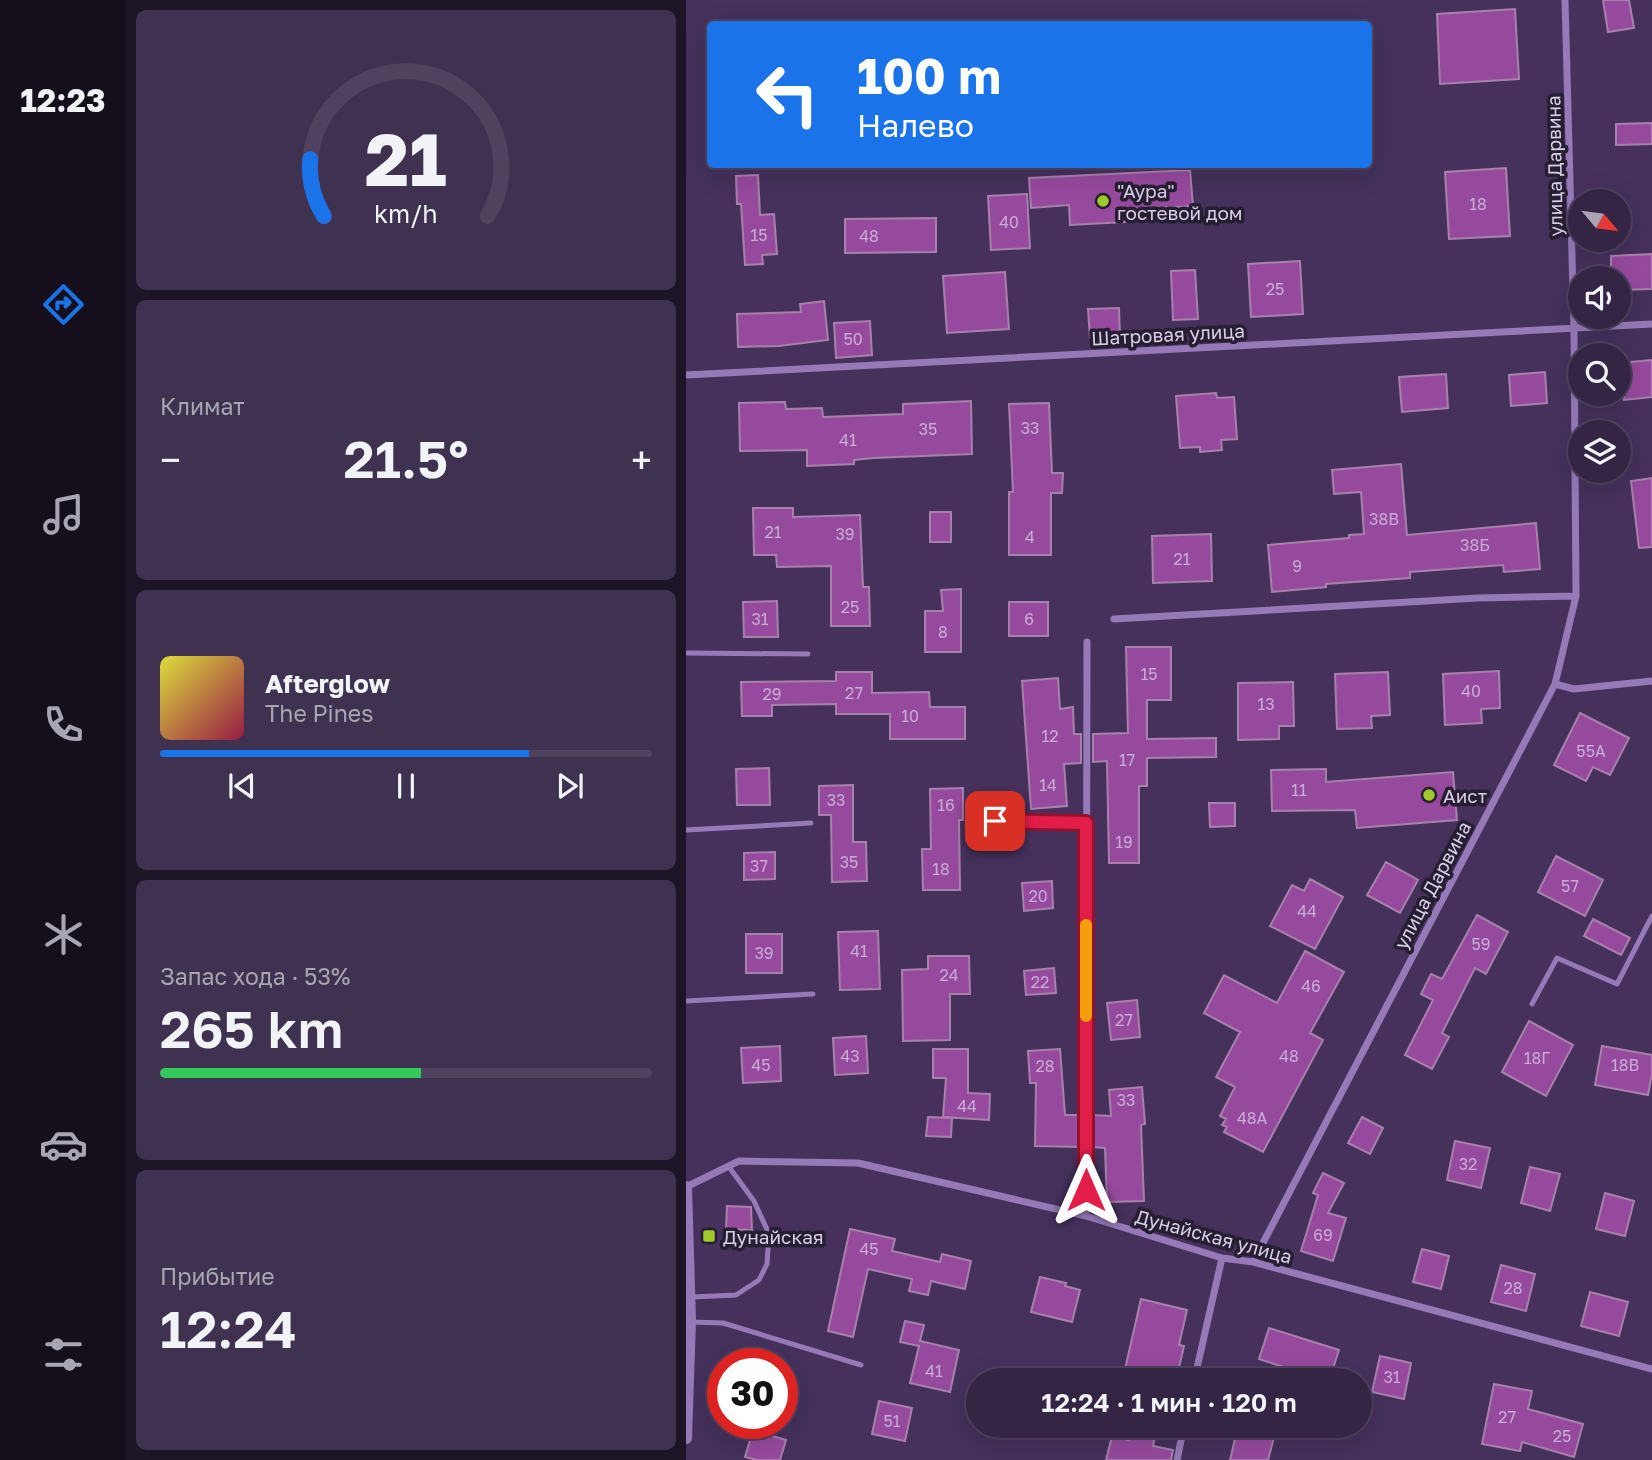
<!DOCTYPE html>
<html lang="ru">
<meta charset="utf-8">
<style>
body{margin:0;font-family:"Golos Text",sans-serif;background:#3f3150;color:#f1f3f6;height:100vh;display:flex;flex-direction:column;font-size:26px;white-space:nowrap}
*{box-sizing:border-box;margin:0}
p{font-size:23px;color:#a9a5b3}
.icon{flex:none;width:38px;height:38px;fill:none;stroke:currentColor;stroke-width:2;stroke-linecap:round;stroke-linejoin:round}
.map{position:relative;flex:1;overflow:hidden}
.side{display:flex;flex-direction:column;gap:10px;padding:10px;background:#1d1426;width:560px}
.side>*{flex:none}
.top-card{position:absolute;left:21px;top:21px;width:665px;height:147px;border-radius:7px;box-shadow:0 7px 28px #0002,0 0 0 2px #4e425e;background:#1a73e8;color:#fff;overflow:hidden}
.needle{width:46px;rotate:119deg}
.buttons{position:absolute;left:882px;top:189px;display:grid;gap:14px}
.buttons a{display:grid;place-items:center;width:63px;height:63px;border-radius:50%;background:#342545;box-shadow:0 7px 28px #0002,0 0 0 2px #4e425e;font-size:35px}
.speed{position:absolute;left:21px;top:1348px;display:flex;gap:14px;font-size:35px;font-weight:700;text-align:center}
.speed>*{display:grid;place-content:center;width:91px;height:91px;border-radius:50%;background:#342545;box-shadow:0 7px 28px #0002,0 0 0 2px #4e425e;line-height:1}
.speed .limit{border:10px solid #d22;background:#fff;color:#111}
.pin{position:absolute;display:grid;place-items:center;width:60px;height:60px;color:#fff;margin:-30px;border-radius:14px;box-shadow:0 4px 10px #0006}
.me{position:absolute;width:77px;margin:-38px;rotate:0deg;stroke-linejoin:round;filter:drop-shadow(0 0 5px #0008)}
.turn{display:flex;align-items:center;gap:24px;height:147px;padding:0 35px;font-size:32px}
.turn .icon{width:91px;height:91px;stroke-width:2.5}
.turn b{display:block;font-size:49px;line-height:60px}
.big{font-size:52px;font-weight:600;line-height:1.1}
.side .card{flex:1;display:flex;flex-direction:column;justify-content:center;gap:10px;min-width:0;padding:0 24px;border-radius:10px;background:#3f3150}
.side .dial{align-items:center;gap:0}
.dial svg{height:182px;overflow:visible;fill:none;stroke:#4e425e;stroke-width:7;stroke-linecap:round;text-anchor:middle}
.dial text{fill:#f1f3f6;stroke:none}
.song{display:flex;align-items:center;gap:21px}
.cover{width:84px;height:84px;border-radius:10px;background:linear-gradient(135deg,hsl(60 70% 55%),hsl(340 70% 35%))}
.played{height:7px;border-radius:4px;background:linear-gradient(90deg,#1a73e8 75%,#4e425e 75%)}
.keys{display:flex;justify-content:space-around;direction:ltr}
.heat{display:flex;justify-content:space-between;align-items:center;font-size:38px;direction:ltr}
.charge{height:10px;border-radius:5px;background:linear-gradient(90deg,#34c759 53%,#4e425e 0)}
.trip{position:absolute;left:280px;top:1368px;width:406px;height:70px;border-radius:35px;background:#342545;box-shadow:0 7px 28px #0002,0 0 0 2px #4e425e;font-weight:600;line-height:70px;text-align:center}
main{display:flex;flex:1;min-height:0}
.tabs{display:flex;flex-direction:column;width:126px;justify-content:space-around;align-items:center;background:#150f1c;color:#a9a5b3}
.tabs .icon{width:49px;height:49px}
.tabs .active{color:#1a73e8}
.tabs b{font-size:32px;color:#f1f3f6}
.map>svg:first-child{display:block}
</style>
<main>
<nav class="tabs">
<b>12:23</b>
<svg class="icon active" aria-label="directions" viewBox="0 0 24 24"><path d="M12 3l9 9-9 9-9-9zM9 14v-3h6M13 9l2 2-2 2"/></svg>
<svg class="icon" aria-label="music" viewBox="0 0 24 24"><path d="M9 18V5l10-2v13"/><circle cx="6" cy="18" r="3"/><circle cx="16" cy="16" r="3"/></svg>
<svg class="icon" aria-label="phone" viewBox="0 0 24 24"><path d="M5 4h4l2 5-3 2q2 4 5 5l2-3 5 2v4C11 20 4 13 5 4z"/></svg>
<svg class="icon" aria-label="climate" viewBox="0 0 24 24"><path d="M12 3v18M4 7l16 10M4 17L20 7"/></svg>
<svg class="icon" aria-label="car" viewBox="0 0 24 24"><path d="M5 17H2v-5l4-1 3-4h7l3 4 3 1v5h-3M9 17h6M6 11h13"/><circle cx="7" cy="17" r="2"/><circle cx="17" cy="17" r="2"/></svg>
<svg class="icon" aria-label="filters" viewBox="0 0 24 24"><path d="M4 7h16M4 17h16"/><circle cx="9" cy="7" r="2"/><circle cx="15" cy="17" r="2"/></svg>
</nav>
<section class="side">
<div class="card dial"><svg viewBox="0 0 100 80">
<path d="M14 69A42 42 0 1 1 86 69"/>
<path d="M14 69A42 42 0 0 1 8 44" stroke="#1a73e8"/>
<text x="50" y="56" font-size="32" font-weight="700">21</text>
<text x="50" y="72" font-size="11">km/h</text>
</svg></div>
<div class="card"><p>Климат</p>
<div class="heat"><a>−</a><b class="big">21.5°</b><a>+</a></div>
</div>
<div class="card">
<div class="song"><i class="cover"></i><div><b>Afterglow</b><p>The Pines</p></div></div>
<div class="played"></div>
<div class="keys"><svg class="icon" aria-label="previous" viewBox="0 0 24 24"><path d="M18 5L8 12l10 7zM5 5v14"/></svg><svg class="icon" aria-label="pause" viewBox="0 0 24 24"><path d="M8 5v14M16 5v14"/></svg><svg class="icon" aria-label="next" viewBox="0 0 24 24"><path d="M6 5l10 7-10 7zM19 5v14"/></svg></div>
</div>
<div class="card"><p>Запас хода · 53%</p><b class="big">265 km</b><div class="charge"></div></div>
<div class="card"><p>Прибытие</p><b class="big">12:24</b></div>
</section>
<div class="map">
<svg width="966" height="1460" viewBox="0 0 966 1460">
<rect width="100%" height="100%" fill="#45315c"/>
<path fill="#964a9e" stroke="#a881ab" stroke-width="2" d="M 917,0 L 943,0 L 948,28 L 922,32 Z
M 829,9 L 833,79 L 754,84 L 751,14 Z
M 966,123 L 966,144 L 930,145 L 930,124 Z
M 820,168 L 824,236 L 763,239 L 759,172 Z
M 504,170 L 507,206 L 438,210 L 439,222 L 384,225 L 383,205 L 345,208 L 343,178 Z
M 72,175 L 74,215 L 88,214 L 91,254 L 76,255 L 77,264 L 59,265 L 55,204 L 51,204 L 50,176 Z
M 341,194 L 344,248 L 305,250 L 302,196 Z
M 250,218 L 250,252 L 159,253 L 159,219 Z
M 966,254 L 966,289 L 933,290 L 933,278 L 925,278 L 925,256 Z
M 614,261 L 617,314 L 565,317 L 562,264 Z
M 509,270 L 512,319 L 487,320 L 485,271 Z
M 319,272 L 323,329 L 261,333 L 257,276 Z
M 138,301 L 142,340 L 93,346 L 52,347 L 51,314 L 115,312 L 114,304 Z
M 433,308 L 434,336 L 404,338 L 402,309 Z
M 184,321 L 186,355 L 150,358 L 148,323 Z
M 966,360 L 966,397 L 938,400 L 934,363 Z
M 859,372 L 861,403 L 825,406 L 823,375 Z
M 760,374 L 762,408 L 716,412 L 713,377 Z
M 530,393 L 531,398 L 548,397 L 551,439 L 535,440 L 536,450 L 514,452 L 514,447 L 494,448 L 490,396 Z
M 285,401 L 286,454 L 187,458 L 168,460 L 168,464 L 121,466 L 121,450 L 54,451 L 53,403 L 99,402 L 100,409 L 136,408 L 137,417 L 217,414 L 217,404 Z
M 363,403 L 366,473 L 377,473 L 376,493 L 365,493 L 365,555 L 323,555 L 323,492 L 327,492 L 323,404 Z
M 715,464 L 721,535 L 850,523 L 854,569 L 818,572 L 817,565 L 724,572 L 724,578 L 640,584 L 640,587 L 586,592 L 582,545 L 663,538 L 663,535 L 678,534 L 675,492 L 648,494 L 646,470 Z
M 966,478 L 966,547 L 953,548 L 945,481 Z
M 67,508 L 107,508 L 107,517 L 174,515 L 177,587 L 183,587 L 184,626 L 145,626 L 145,566 L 91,567 L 90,555 L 68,555 Z
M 244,512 L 265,512 L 265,542 L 244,542 Z
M 525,534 L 526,581 L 467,583 L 466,536 Z
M 275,589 L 275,652 L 239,652 L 239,611 L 257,611 L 255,590 Z
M 91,601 L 92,637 L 58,637 L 57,602 Z
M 323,602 L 362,602 L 362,636 L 323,636 Z
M 440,647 L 485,647 L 485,700 L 461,700 L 461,739 L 530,738 L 530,757 L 461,758 L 461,786 L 453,786 L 453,863 L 423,863 L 421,761 L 407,762 L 407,734 L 442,733 Z
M 813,671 L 814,708 L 795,709 L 796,723 L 759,725 L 757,674 Z
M 150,672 L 186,672 L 186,693 L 243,692 L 244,707 L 279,707 L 279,739 L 204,739 L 204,714 L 150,714 L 150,704 L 86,705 L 86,716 L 56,716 L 55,682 L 150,681 Z
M 702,672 L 704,715 L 685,716 L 686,728 L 651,729 L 649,674 Z
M 372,678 L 374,709 L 387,707 L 388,734 L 395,734 L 395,763 L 378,764 L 381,806 L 345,809 L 336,681 Z
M 607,682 L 608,726 L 593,726 L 593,739 L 552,740 L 552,683 Z
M 894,713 L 943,738 L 924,775 L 907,767 L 900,781 L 868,765 Z
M 83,768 L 84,805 L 51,805 L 50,769 Z
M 640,769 L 640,782 L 767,772 L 771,820 L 671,828 L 669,810 L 586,811 L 585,770 Z
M 167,785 L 167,842 L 180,842 L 181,881 L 146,882 L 145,815 L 133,815 L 133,786 Z
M 277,788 L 277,820 L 273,820 L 274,890 L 237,890 L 236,849 L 245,849 L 244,789 Z
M 523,803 L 549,803 L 549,826 L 524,827 Z
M 89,852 L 89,879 L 58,880 L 58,853 Z
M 870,856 L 917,880 L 899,916 L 852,892 Z
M 700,862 L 732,880 L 714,913 L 681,895 Z
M 624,879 L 657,897 L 629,949 L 584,926 L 606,885 L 618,891 Z
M 366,881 L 367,908 L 338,911 L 336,883 Z
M 791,915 L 822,932 L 800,974 L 789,968 L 756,1033 L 763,1037 L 746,1069 L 719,1055 L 747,1000 L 735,994 L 745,974 L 756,979 Z
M 907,919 L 944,938 L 935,955 L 898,936 Z
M 192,931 L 194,989 L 154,990 L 152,932 Z
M 60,934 L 96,934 L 96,973 L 60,973 Z
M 619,951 L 658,972 L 624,1033 L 637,1040 L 577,1152 L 538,1132 L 541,1127 L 536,1125 L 540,1119 L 534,1116 L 549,1087 L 530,1077 L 554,1032 L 518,1013 L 538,975 L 591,1003 Z
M 242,956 L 283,956 L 284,994 L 264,994 L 264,1040 L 217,1041 L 216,970 L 242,969 Z
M 368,968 L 370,993 L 340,995 L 338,971 Z
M 451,1000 L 454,1037 L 425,1040 L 421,1003 Z
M 843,1021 L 887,1045 L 860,1096 L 816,1072 Z
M 180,1036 L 182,1073 L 149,1075 L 147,1038 Z
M 94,1046 L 95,1081 L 57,1083 L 55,1048 Z
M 916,1046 L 966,1055 L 966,1074 L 962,1095 L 909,1085 Z
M 247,1049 L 282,1049 L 282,1093 L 304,1094 L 303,1120 L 257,1117 L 260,1078 L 247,1078 Z
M 374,1049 L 379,1115 L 394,1115 L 394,1147 L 349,1146 L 350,1083 L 344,1083 L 342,1051 Z
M 456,1087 L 459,1124 L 455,1125 L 458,1201 L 421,1202 L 419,1148 L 406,1147 L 406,1115 L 425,1116 L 423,1090 Z
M 242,1117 L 266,1118 L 265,1137 L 240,1136 Z
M 676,1117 L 697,1128 L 684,1154 L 662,1143 Z
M 769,1141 L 804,1148 L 795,1188 L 761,1180 Z
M 844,1167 L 874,1174 L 864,1211 L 835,1203 Z
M 637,1173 L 658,1183 L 642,1213 L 660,1218 L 647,1261 L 615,1251 L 632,1195 L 627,1193 Z
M 919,1193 L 948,1201 L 939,1236 L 910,1229 Z
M 41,1206 L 65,1207 L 66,1230 L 40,1229 Z
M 164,1229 L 209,1239 L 206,1251 L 254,1262 L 256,1254 L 285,1261 L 279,1289 L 245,1281 L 242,1295 L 223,1291 L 226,1279 L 182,1269 L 167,1337 L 142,1331 Z
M 736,1249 L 763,1256 L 755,1289 L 727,1282 Z
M 815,1265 L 849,1274 L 840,1311 L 805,1302 Z
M 354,1277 L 380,1283 L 379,1286 L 394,1290 L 386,1322 L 345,1312 Z
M 904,1292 L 942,1302 L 933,1336 L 895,1326 Z
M 455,1299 L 501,1310 L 493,1345 L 498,1346 L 490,1381 L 449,1381 L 437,1378 Z
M 219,1321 L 238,1325 L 234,1341 L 273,1350 L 264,1392 L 224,1383 L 233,1346 L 214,1342 Z
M 583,1328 L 653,1350 L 643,1381 L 629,1381 L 618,1377 L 619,1374 L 573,1359 Z
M 694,1356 L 725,1363 L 718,1399 L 686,1392 Z
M 808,1384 L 846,1391 L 842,1409 L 897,1424 L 888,1457 L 836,1442 L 834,1451 L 796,1444 Z
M 193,1401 L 226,1408 L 219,1441 L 186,1434 Z
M 446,1426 L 471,1426 L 467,1446 L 487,1450 L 485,1460 L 420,1460 L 426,1436 L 443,1440 Z
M 552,1426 L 591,1426 L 582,1460 L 544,1460 Z
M 67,1430 L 100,1440 L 94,1460 L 71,1460 L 59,1457 Z"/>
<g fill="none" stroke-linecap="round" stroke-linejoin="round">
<path stroke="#957ab7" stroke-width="5" d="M 0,653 L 122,654
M 309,821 L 400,823
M 0,830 L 125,823
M 0,1001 L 127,994
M 846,1004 L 871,958 L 931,984 L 966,916
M 5,1297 L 50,1295 L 73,1280 L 81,1264 L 83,1234 L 68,1201 L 43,1167
M 5,1322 L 37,1323 L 175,1365"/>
<path stroke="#957ab7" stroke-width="7" d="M 0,375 L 966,324
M 428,619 L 792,598 L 890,596
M 869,684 L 888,689 L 966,681
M 0,1187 L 53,1161 L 172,1163 L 400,1216 L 536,1258 L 567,1262 L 966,1369
M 400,1216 L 401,642
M 567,1262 L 869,684 L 890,596 L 888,329 L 879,0
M 508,1381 L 536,1258
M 491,1460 L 498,1426"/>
<path stroke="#957ab7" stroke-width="12" d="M 0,1187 L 4,1321 L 0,1438"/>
</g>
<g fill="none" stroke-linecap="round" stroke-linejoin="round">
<defs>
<path id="route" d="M 309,821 L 400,823 L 400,1190"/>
</defs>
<use href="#route" stroke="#92132f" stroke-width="18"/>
<use href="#route" stroke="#e11d48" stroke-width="12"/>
<path stroke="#f59e0b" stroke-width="12" d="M 400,925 L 400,1016"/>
</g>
<g fill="#a0c92c" stroke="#271e32" stroke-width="2.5">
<circle cx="417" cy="201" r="7"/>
<circle cx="743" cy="795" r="7"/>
<rect x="16" y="1229" width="14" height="14" rx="3.5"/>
</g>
<g text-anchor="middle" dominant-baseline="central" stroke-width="7" stroke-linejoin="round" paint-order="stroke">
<g font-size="16" fill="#c8acd6">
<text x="792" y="204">18</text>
<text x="323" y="222">40</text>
<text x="73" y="235">15</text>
<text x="183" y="236">48</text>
<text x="589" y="289">25</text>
<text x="167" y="339">50</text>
<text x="344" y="428">33</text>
<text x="242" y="429">35</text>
<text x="162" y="440">41</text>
<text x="698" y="519">38В</text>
<text x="87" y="532">21</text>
<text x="159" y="534">39</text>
<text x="344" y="537">4</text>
<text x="789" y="545">38Б</text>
<text x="496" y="559">21</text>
<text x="611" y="566">9</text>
<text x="164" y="607">25</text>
<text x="74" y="619">31</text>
<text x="343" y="619">6</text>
<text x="257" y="632">8</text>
<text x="463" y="674">15</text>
<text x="785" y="691">40</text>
<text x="168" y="693">27</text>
<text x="86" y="694">29</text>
<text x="580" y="704">13</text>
<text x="224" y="716">10</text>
<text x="364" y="736">12</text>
<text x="905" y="751">55А</text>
<text x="441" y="760">17</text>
<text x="362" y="785">14</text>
<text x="613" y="790">11</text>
<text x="150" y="800">33</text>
<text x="260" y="805">16</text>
<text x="438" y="842">19</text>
<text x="163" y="862">35</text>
<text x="73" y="866">37</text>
<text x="255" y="869">18</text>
<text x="884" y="886">57</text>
<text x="352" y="896">20</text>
<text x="621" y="911">44</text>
<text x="795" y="944">59</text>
<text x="173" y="951">41</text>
<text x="78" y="953">39</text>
<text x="263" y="975">24</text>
<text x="354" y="982">22</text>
<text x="625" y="986">46</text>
<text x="438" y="1020">27</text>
<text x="164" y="1056">43</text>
<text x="603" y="1056">48</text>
<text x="851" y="1058">18Г</text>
<text x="75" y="1065">45</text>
<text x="939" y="1065">18В</text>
<text x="359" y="1066">28</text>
<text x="440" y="1100">33</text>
<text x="281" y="1106">44</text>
<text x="566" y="1118">48А</text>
<text x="782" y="1164">32</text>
<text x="637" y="1235">69</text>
<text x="183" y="1249">45</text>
<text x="827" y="1288">28</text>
<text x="248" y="1371">41</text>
<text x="706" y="1377">31</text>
<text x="821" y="1417">27</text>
<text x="206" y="1421">51</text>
<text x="876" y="1436">25</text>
</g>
<g font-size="19" fill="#d8cde8" stroke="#271e32">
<text transform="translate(868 166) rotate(-91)">улица Дарвина</text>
<text transform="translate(482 334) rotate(-3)">Шатровая улица</text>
<text transform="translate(746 885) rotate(-62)">улица Дарвина</text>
<text transform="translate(528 1236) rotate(15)">Дунайская улица</text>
</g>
<g font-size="19" fill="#d8cde8" stroke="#271e32" text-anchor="start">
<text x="431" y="190">"Аура"<tspan x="431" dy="22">гостевой дом</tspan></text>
<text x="757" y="795">Аист</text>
<text x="37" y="1236">Дунайская</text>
</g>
</g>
</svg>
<div class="buttons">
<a><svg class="needle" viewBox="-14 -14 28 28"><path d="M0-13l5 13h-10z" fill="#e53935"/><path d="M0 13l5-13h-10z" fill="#a9a5b3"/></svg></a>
<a><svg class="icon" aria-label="sound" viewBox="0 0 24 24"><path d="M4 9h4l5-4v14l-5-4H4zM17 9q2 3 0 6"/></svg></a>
<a><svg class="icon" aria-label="search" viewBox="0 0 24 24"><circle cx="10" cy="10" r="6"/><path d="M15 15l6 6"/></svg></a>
<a><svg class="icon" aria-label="layers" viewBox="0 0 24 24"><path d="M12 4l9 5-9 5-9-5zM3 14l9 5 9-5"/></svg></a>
</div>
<div class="speed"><div class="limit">30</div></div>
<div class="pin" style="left:309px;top:821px;background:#d93025"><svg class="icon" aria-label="arrive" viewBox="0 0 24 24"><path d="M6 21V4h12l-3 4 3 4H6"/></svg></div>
<svg class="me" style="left:400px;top:1190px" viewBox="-20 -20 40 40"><path d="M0-17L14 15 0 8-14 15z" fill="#e11d48" stroke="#fff" stroke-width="4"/></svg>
<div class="trip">12:24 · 1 мин · 120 m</div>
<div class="top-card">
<div class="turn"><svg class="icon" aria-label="left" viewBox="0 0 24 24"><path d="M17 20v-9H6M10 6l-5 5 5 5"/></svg><div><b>100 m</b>Налево</div></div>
</div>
</div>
</main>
